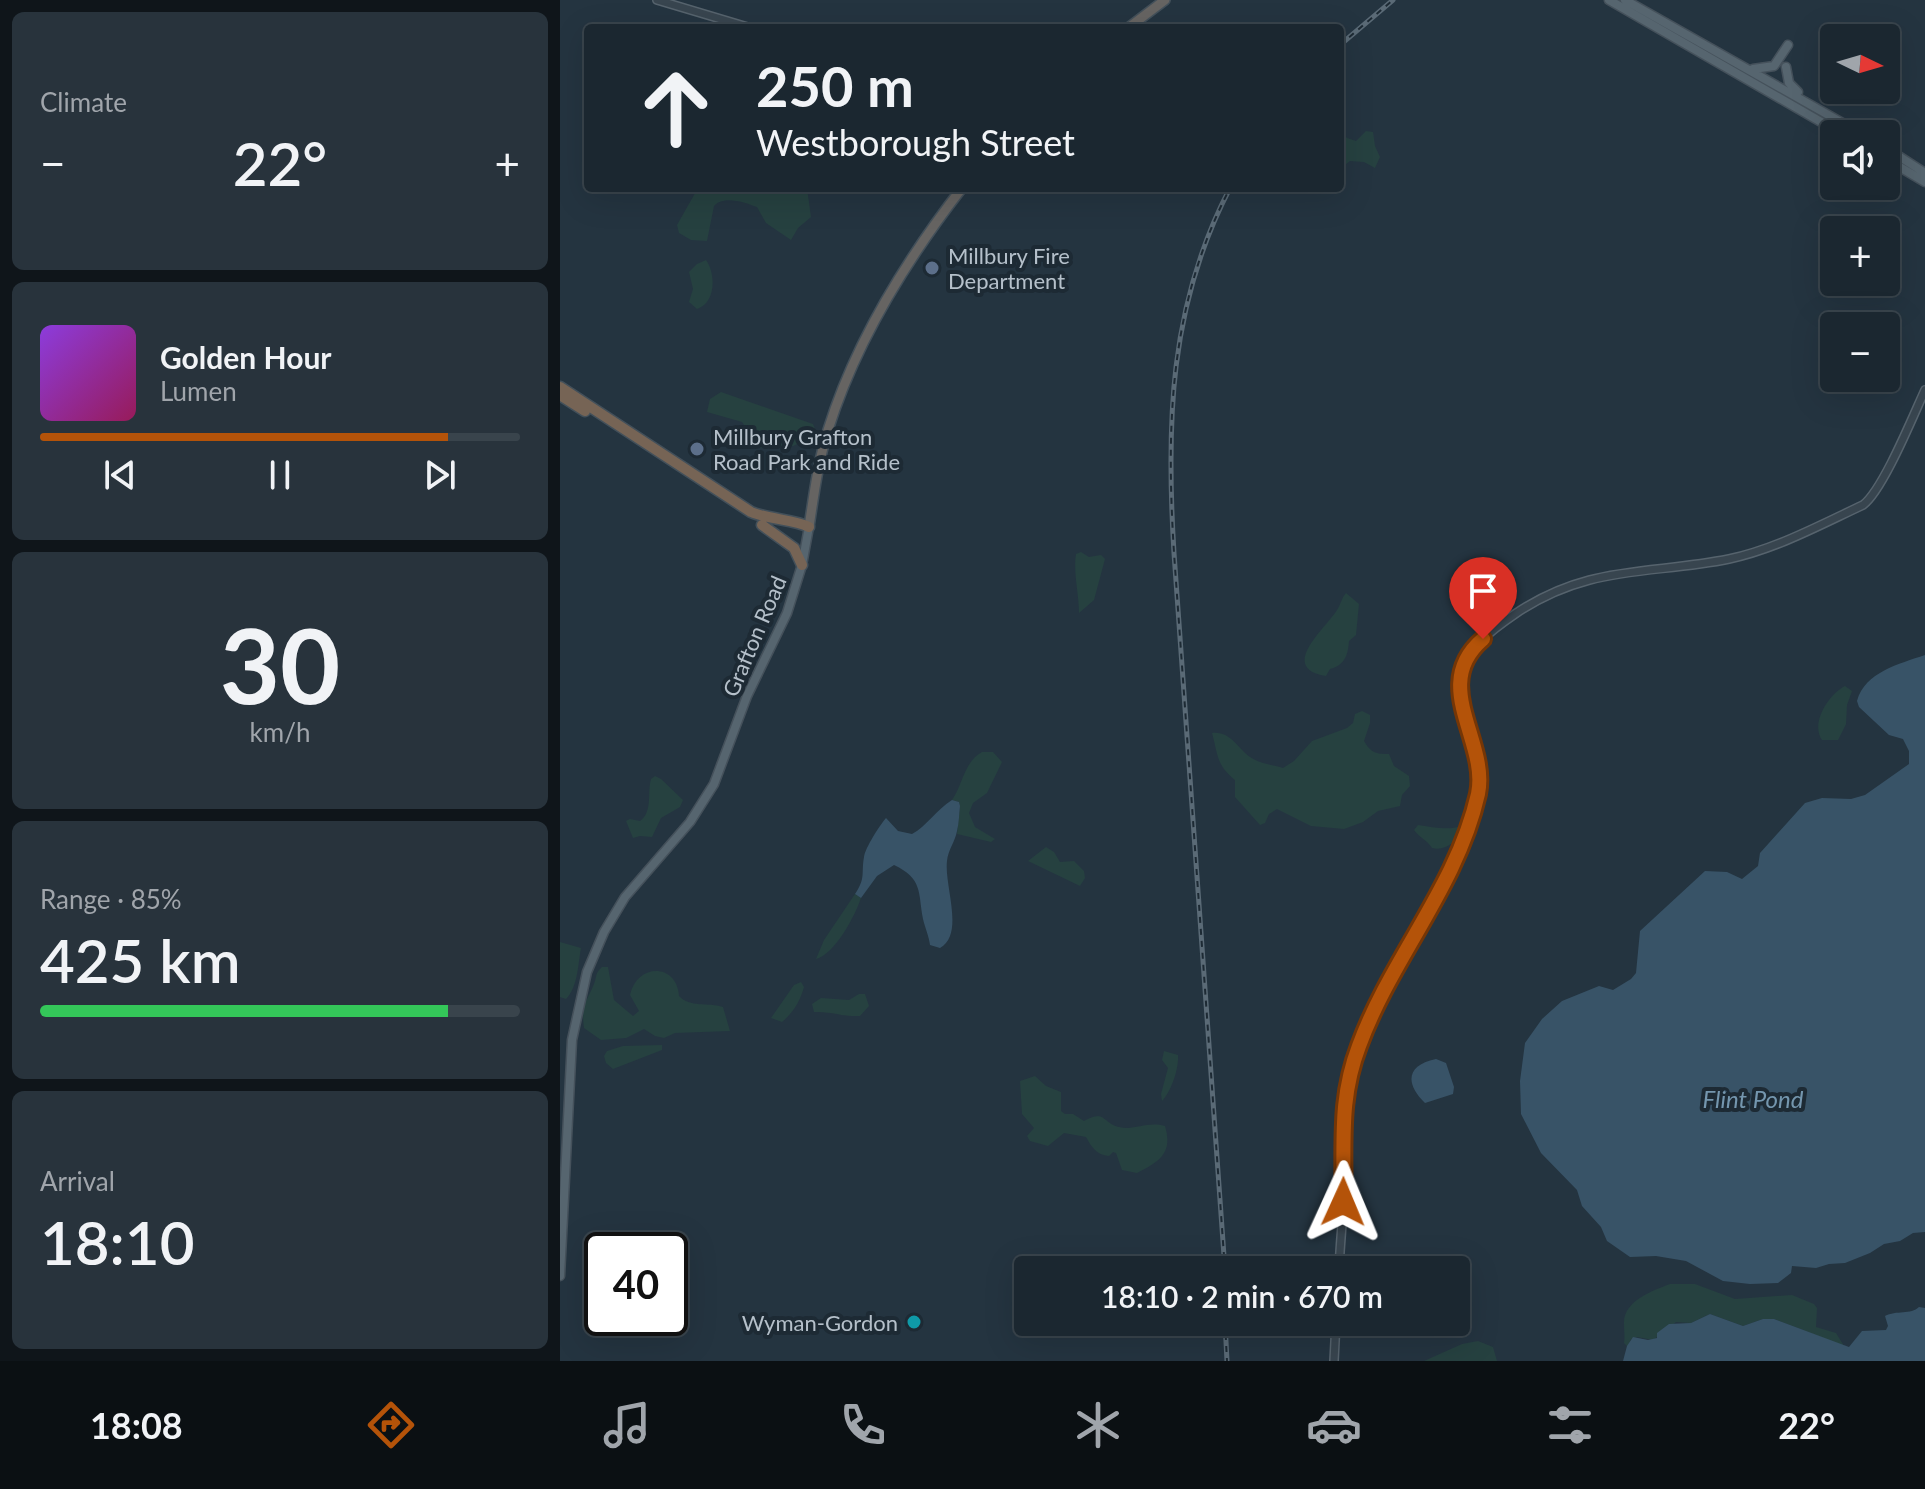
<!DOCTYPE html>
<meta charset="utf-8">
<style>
body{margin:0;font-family:Lato,sans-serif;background:#28333c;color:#f1f3f6;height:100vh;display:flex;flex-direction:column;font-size:30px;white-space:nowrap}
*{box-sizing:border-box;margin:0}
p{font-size:26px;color:#a0a5ab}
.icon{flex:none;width:44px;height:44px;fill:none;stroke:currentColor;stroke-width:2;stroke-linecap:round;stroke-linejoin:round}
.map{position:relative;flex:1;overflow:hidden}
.details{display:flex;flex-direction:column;gap:12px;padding:12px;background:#0f151a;width:560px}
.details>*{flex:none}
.hud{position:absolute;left:24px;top:24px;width:760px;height:168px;border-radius:8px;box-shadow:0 8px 32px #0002,0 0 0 2px #39444c;background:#1b2730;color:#f1f3f6;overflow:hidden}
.needle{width:52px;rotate:95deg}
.buttons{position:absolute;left:1260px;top:24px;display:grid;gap:16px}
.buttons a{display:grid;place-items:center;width:80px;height:80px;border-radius:8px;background:#1b2730;box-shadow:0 8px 32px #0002,0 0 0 2px #39444c;font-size:40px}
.speed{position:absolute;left:24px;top:1232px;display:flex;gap:16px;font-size:40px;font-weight:700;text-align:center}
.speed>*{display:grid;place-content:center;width:104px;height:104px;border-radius:50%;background:#1b2730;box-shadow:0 8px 32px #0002,0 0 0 2px #39444c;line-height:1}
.speed .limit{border:4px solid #111;border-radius:12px;background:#fff;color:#111}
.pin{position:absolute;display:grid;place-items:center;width:68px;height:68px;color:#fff;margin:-82px -34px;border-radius:50% 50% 50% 0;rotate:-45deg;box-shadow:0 0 8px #0007}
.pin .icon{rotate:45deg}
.me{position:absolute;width:88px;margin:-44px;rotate:1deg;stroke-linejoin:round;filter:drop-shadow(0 0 6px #0008)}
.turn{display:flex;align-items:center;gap:28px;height:168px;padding:0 40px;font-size:36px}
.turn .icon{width:104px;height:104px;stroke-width:2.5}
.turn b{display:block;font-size:56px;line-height:68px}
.big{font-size:60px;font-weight:600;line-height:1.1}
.details .card{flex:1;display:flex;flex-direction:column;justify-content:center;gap:12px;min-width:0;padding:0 28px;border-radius:12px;background:#28333c}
.details .dial{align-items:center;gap:0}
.dial b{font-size:104px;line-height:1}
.song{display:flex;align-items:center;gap:24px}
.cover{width:96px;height:96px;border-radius:12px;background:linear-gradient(135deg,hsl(270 70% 55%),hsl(330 70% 35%))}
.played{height:8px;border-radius:4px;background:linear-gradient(90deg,#b45309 85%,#39444c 85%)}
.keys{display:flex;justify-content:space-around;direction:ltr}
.heat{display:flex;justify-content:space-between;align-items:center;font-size:44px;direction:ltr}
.charge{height:12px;border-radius:6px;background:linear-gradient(90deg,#34c759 85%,#39444c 0)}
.trip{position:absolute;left:454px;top:1256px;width:456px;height:80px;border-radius:8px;background:#1b2730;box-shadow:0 8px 32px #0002,0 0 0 2px #39444c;font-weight:600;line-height:80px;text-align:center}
.tab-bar{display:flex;height:128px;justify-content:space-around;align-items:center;background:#0b1013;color:#a0a5ab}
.tab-bar .icon{width:56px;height:56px}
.tab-bar .current{color:#b45309}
.tab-bar b{font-size:36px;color:#f1f3f6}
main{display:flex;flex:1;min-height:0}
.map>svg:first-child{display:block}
</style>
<main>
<section class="details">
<div class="card"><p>Climate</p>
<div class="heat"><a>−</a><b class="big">22°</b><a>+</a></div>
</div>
<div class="card">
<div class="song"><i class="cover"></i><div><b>Golden Hour</b><p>Lumen</p></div></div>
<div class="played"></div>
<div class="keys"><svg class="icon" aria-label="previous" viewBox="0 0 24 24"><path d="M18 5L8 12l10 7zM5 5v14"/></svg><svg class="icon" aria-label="pause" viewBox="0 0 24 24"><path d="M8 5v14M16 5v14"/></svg><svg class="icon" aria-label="next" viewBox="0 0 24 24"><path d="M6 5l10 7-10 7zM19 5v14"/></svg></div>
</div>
<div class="card dial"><b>30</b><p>km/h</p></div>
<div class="card"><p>Range · 85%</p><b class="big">425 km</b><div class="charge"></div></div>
<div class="card"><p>Arrival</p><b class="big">18:10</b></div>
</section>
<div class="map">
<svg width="1365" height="1361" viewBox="0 0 1365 1361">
<rect width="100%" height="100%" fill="#243440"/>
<path fill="#264140" d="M 780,130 L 787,138 L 796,141 L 806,131 L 813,132 L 815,146 L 820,157 L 815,168 L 804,162 L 790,161 L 780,169 Z
M 138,188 L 247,188 L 251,217 L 238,228 L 231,240 L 206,223 L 197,207 C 184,202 164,195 154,206 L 147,241 L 131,240 L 119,233 L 117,225 Z
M 146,260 C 156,274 156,303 137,309 L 129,302 L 133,289 L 129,272 L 137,264 Z
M 161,392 L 253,424 L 257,434 L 233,446 L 200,448 L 182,422 L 147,412 L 150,399 Z
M 521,552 L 529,557 L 541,555 L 545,559 L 534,600 L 519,613 C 519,594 513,572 516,554 Z
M 786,593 L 799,604 L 796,635 L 789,641 C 788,655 785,665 770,669 L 766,676 C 717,668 766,628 777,610 C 781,604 781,599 786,593 Z
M 1285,686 L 1292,691 L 1287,705 L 1286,724 L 1278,740 L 1262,740 C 1250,723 1269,694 1285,686 Z
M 802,711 L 810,715 L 810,723 L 804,741 C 811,753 816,754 829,754 L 834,766 L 849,776 L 850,786 L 842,795 L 840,806 L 818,811 L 803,822 L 784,829 L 751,826 L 717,809 L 709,814 L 705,823 L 700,825 L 675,797 L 675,780 C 656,765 658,754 652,733 C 671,731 677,748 690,757 C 700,764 713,765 723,768 L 734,761 L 752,741 L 787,728 L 793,723 L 795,714 Z
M 422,752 L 433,752 L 442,762 L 427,793 L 413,803 L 409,813 L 415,827 L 435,839 L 431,842 L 397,834 L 400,806 L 399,802 L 392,800 C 403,784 404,762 422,752 Z
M 95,776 L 101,779 L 123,800 L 120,807 L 101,818 L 92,837 L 80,836 L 73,838 L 66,821 L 70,819 L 80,821 C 93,812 87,793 91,779 Z
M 858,825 C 871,827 886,830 898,827 L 902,829 L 902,832 C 895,843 885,851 872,848 C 867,840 859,837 854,830 Z
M 486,847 L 494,852 L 500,862 L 514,861 L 524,871 L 525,878 L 520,886 L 468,861 Z
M 295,894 L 301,898 C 295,916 275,954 256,959 L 264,940 Z
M 0,942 L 21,948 C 18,964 18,987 6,999 L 0,997 Z
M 42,967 L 48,967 L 54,1000 L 73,1016 L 79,1011 L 70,995 C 77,963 117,963 119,996 C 130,1008 148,1002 163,1007 L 170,1031 L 115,1033 L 104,1038 L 95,1036 L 84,1029 L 66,1038 L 41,1040 L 24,1028 C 21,1005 26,1003 34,984 C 37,976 35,973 42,967 Z
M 241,982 L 244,987 C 240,1001 234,1012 222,1022 L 211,1018 L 234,985 Z
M 299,994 L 305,994 L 309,1006 L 300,1016 C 283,1017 271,1011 254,1012 L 252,1004 L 261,998 L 289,1000 Z
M 102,1045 L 102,1050 L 53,1069 L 46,1063 L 44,1056 L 47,1051 L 63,1046 Z
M 604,1051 L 618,1055 C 619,1069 611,1092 602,1101 L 601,1094 L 608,1068 L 602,1060 Z
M 475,1076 L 486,1086 L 501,1092 L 501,1111 L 505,1114 L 513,1114 L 524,1121 C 546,1109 542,1123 559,1127 C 575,1131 586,1121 605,1126 C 613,1153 600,1161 577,1173 L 562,1170 L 556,1153 L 553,1152 L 549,1156 C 536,1155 531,1146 526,1137 L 504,1133 L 488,1146 L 470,1141 L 467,1136 L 474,1128 L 462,1114 L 460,1081 Z
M 1110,1284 L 1135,1284 L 1175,1299 L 1232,1295 L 1254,1304 L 1257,1308 L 1256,1327 L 1276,1333 L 1284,1346 L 1214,1319 L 1203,1319 L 1183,1326 L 1150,1314 L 1131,1323 L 1116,1322 L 1093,1340 L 1077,1337 L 1071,1339 L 1068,1347 L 1064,1343 C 1065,1336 1064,1331 1064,1324 C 1063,1301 1092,1291 1110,1284 Z
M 918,1341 L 933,1347 L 937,1361 L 864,1361 L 902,1344 Z"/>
<path fill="#385367" d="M 1365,655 L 1365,1232 L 1353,1233 L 1340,1241 L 1324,1244 L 1310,1253 L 1285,1263 L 1269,1264 L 1256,1268 L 1232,1266 L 1231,1273 L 1218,1283 L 1190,1284 L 1163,1281 L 1126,1261 L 1096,1256 L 1070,1257 L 1047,1241 L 1041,1227 L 1022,1206 L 1017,1190 L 981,1153 L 961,1114 L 960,1081 L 965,1043 L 982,1019 L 1002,1001 L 1039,986 L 1053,990 L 1071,979 L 1076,973 L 1080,931 L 1145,871 L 1167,872 L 1182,879 L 1198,866 L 1200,853 L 1245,803 L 1262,798 L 1291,799 L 1305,795 L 1349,764 L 1349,751 L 1343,739 L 1329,735 L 1299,707 L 1297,701 C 1305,672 1339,664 1365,655 Z
M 392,800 L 399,802 L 400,806 C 399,815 399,823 397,831 C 395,842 388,850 387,861 C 384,886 405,934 380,948 L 370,945 C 369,936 365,928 363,919 C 358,892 363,879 334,865 L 317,876 L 301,898 L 295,894 C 306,878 301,874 304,857 C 305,848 320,825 326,818 L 338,831 L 352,834 C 367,826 376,810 392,800 Z
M 876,1059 L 886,1063 L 894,1087 L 893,1094 L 865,1103 C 845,1084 846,1065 876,1059 Z
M 1359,1307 L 1365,1308 L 1365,1361 L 1063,1361 L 1067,1346 L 1073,1337 L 1088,1340 L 1097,1338 L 1097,1333 L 1109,1324 L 1131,1323 L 1150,1314 L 1183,1326 L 1203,1319 L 1214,1319 L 1289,1347 L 1302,1331 L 1326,1330 L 1328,1326 L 1325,1316 C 1336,1310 1351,1315 1359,1307 Z"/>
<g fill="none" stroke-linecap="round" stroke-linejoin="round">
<defs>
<path id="tertiary" d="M 97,0 L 191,28
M 779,1270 C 780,1244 783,1218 784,1192 C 785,1138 780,1102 798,1049 C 816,996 849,947 877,899 C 895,868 907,834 916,799 C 923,777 918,761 911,740 C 890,674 899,652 955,614 C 1028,564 1090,575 1169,559 C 1216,549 1260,525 1303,505 C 1323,490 1353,416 1365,390
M 774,1361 L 776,1322"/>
<path id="primary" d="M 1049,0 L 1282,134
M 1065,0 L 1302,134
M 1226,67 L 1229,83 L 1238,92
M 1193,69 L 1214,66 L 1228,45
M 1326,148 L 1365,173
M 1326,159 L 1365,182
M 0,1276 L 12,1040 L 27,972 L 44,932 L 65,897 L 130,822 L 154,784 L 187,696 L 227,613 L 242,565 L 249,527"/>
<path id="trunk" d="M 568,28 L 605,0
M 249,527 C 254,494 258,462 268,430 C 295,343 347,259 402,188"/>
<path id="motorway" d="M 0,387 L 191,512 C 210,520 234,519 249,527
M 0,395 L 25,411
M 202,525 L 234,548 L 242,565"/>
</defs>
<use href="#tertiary" stroke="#56636d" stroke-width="10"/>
<use href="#primary" stroke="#45515b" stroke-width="11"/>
<use href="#trunk" stroke="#43505a" stroke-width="12"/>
<use href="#motorway" stroke="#43505a" stroke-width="13"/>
<use href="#tertiary" stroke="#38454f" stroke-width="7"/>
<use href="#primary" stroke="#56656f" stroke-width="8"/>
<use href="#trunk" stroke="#666462" stroke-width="9"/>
<use href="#motorway" stroke="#766455" stroke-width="10"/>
<defs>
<path id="rail" d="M 780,45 L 833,0
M 665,1270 L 614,553 C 606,424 609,305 670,188
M 665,1322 L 667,1361"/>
</defs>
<use href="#rail" stroke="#5a6a76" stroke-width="5"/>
<use href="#rail" stroke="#1d2a34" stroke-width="2" stroke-dasharray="6" stroke-linecap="butt"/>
</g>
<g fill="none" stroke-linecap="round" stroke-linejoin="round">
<defs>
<path id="route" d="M 783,1202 C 785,1146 778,1101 799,1046 C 831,958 897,887 918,794 C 929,741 869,685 923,639"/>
</defs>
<use href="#route" stroke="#753606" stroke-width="20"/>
<use href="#route" stroke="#b45309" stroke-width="14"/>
</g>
<g fill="#5c6f8a" stroke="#1d2a34" stroke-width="3">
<circle cx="372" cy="268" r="8"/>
<circle cx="137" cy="449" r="8"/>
</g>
<circle fill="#0f9aa8" stroke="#1d2a34" stroke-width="3" cx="354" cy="1322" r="8"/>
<g text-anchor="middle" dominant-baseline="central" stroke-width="8" stroke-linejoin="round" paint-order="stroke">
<g font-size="22" fill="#b5c0ca" stroke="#1d2a34" text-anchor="start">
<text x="388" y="255">Millbury Fire<tspan x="388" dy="25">Department</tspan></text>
<text x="153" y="436">Millbury Grafton<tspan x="153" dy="25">Road Park and Ride</tspan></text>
<text x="338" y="1322" text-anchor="end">Wyman-Gordon</text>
</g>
<g font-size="22" fill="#b5c0ca" stroke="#1d2a34">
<text transform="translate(194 636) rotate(-67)">Grafton Road</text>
</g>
<g font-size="24" font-style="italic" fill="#7496ae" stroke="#1d2a34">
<text x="1193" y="1098">Flint Pond</text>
</g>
</g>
</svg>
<div class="buttons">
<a><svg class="needle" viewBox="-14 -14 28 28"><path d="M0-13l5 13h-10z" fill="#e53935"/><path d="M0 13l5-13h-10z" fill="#a0a5ab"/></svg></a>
<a><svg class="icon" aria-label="sound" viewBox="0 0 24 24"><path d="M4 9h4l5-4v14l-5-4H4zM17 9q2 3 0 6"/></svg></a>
<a>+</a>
<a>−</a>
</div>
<div class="speed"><div class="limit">40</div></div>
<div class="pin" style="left:923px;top:639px;background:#d93025"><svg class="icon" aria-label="arrive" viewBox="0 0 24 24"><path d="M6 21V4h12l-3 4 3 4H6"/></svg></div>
<svg class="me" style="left:783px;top:1202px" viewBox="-20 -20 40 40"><path d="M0-17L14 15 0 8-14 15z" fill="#b45309" stroke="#fff" stroke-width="4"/></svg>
<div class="trip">18:10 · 2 min · 670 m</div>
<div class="hud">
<div class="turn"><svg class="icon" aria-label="ahead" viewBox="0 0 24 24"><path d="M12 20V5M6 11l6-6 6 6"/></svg><div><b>250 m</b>Westborough Street</div></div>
</div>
</div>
</main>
<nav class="tab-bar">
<b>18:08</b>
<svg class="icon current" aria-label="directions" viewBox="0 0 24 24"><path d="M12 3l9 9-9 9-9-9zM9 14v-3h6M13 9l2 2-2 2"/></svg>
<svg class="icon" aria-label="music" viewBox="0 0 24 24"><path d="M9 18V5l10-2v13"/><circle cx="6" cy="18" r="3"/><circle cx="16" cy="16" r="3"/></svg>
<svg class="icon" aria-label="phone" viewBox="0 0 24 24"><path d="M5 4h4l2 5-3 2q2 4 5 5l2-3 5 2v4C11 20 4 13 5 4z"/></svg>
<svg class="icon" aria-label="climate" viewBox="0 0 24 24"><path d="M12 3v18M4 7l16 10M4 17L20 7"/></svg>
<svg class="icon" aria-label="car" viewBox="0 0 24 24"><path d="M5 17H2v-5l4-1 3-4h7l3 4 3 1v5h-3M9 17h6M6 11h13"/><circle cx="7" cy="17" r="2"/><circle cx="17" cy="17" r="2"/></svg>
<svg class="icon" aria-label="filters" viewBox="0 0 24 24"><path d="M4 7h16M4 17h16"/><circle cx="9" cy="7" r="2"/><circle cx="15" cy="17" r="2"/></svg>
<b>22°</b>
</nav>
